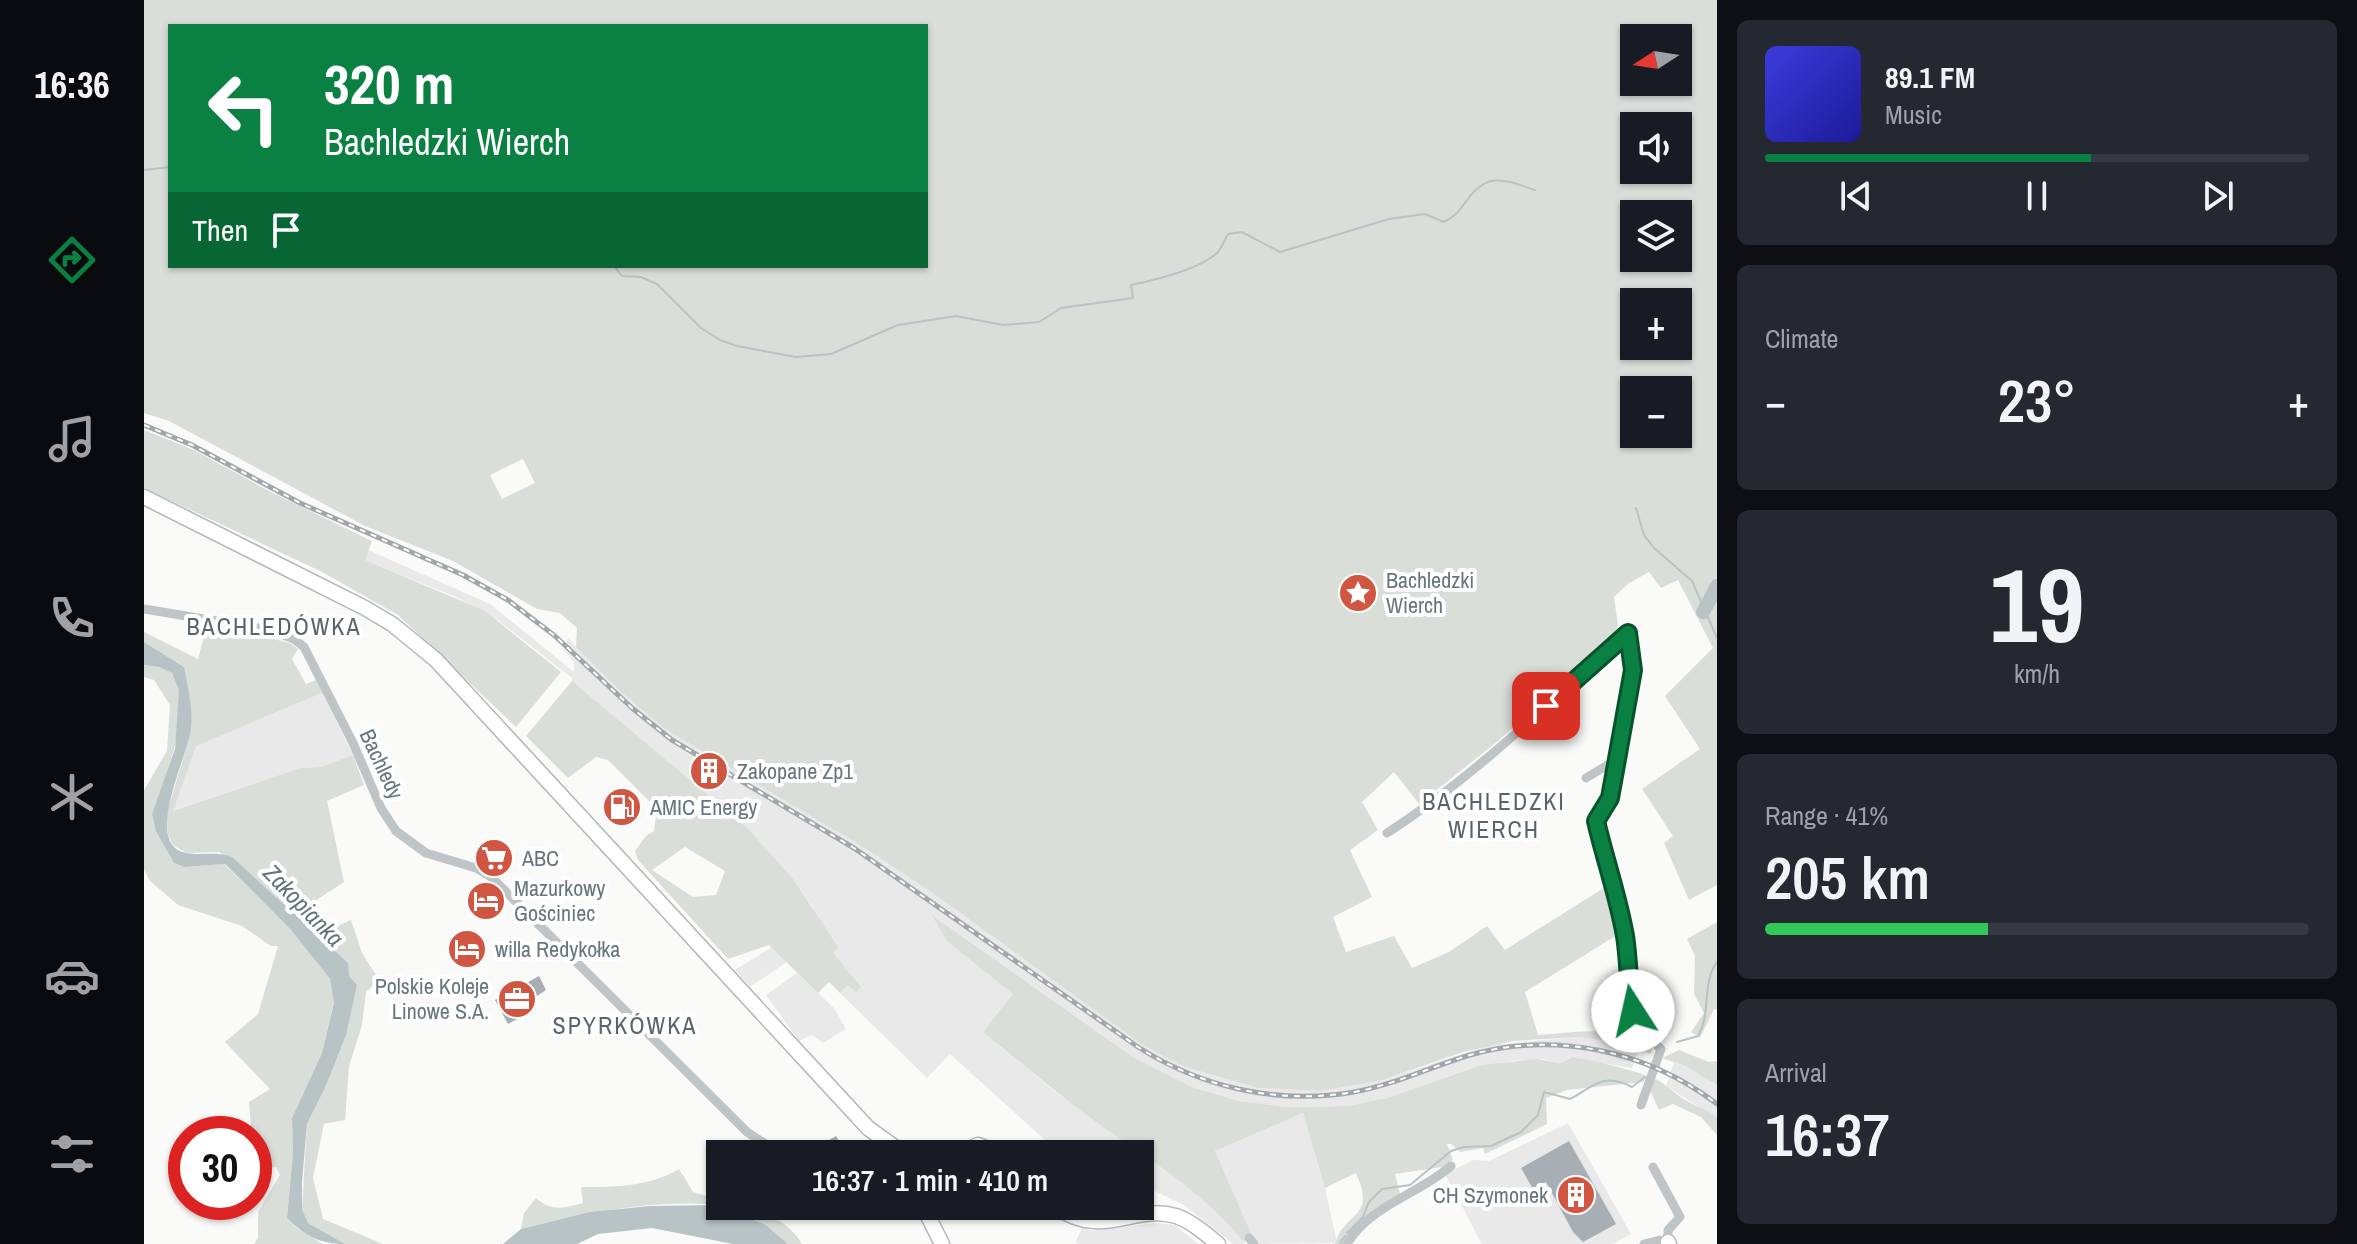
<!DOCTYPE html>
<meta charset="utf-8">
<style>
body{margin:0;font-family:"Archivo Narrow",sans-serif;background:#242831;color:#f1f3f6;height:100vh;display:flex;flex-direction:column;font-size:30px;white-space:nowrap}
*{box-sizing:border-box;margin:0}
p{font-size:26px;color:#9ea1a6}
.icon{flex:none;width:44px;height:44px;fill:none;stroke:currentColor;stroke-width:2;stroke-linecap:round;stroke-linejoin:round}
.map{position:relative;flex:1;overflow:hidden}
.sheet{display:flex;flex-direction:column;gap:20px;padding:20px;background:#0d0f14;width:640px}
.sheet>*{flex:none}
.hud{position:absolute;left:24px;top:24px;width:760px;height:244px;border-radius:0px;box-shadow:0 2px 6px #0004;background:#0b8043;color:#fff;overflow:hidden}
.needle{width:52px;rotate:258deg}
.controls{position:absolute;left:1476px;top:24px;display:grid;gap:16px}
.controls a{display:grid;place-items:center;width:72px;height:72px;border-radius:0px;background:#171b24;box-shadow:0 2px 6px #0004;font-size:40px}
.speed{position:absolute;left:24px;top:1116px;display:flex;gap:16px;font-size:40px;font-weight:700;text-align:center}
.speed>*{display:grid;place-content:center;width:104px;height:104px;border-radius:50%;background:#171b24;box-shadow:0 2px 6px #0004;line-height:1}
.speed .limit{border:12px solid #d22;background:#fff;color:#111}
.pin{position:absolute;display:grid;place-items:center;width:68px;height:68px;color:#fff;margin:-34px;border-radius:16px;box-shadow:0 4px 12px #0006}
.me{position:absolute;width:88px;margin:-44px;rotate:350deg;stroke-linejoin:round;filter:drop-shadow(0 0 6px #0008)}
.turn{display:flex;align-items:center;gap:28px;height:168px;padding:0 24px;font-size:36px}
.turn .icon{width:104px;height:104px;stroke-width:2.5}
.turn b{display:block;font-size:56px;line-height:68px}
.then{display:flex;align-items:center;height:76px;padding:0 24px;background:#0003;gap:16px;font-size:30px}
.big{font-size:60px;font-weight:600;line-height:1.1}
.sheet .widget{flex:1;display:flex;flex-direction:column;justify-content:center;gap:12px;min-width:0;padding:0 28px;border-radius:12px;background:#242831}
.sheet .dial{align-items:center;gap:0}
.dial b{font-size:104px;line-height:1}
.song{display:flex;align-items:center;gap:24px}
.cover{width:96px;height:96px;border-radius:12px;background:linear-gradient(135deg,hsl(240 70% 55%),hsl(240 70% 35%))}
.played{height:8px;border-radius:4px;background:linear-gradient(90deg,#0b8043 60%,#363941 60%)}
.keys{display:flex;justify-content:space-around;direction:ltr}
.heat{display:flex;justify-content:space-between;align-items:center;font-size:44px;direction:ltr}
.charge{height:12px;border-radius:6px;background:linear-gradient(90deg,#34c759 41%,#363941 0)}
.trip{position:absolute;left:562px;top:1140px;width:448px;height:80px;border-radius:0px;background:#171b24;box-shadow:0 2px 6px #0004;font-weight:600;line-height:80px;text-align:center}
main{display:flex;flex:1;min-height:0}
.dock{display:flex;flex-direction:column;width:144px;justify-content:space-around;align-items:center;background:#090b0e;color:#9ea1a6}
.dock .icon{width:56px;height:56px}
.dock .current{color:#0b8043}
.dock b{font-size:36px;color:#f1f3f6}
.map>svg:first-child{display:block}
</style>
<main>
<nav class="dock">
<b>16:36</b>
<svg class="icon current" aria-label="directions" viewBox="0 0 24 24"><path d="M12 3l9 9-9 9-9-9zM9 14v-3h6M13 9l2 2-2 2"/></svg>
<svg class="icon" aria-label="music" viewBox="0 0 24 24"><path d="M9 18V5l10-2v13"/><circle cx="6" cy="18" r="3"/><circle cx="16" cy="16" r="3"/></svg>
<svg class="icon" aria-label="phone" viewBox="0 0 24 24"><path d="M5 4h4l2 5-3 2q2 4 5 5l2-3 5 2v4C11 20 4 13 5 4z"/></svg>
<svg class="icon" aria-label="climate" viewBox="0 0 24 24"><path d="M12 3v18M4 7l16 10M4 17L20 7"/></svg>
<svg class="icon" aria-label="car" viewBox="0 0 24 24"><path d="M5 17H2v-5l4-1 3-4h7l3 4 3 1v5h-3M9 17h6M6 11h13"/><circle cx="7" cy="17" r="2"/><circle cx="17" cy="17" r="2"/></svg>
<svg class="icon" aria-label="filters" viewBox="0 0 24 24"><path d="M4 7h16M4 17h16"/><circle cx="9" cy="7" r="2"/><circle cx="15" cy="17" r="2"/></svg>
</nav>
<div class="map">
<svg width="1573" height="1244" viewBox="0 0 1573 1244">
<rect width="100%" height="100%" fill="#fafaf8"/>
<path fill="#e8e9e8" d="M 224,550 L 346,604 L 430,672 L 430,662 L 419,649 L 424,638 L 477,692 L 521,729 L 727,852 L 790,894 L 997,1044 L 1038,1066 L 1114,1088 L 1176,1091 L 1266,1071 L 1345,1045 L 1434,1037 L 1495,1046 L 1488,1068 L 1425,1058 L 1416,1063 L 1399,1059 L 1368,1061 L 1324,1069 L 1243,1098 L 1204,1106 L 1144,1107 L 1095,1101 L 1048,1087 L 989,1057 L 790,916 L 804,941 L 870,994 L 839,1032 L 909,1090 L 1047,1187 L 1082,1219 L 1102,1244 L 1089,1244 L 1040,1205 L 996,1184 L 996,1154 L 910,1154 L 912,1150 L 806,1054 L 783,1078 L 696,993 L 704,985 L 717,987 L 688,953 L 668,906 L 650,880 L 602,828 L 428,681 L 428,678 L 355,621 L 310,596 L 220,560 Z
M 178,693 L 209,755 L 176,767 L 156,768 L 28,811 L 51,746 Z
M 628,947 L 643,962 L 606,987 L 591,970 Z
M 653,973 L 690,1008 L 702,1029 L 679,1043 L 668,1035 L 655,1041 L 622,995 Z
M 1530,1063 L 1541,1066 L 1573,1085 L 1573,1118 L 1522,1086 Z
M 1159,1113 L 1181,1188 L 1193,1243 L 1115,1244 L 1108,1235 L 1071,1151 Z
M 1424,1123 L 1487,1234 L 1468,1244 L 1338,1244 L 1301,1174 L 1329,1160 L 1345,1161 Z
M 1013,1223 L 1031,1225 L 1054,1244 L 935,1244 L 932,1241 L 939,1226 L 946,1231 Z"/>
<path fill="#daded8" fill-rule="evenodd" d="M 0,0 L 1573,0 L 1573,885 L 1545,900 L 1520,843 L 1529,836 L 1498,789 L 1556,749 L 1521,696 L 1569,648 L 1534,580 L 1517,588 L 1505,572 L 1485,583 L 1470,597 L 1475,633 L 1354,741 L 1275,804 L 1250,772 L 1218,802 L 1234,830 L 1206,850 L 1228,897 L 1189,917 L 1202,952 L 1250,936 L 1268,968 L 1305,952 L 1343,926 L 1361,950 L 1463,886 L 1473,935 L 1381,992 L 1394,1035 C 1420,1034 1494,1022 1509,1046 L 1507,1054 L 1494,1049 L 1495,1046 L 1434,1037 L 1369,1041 L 1319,1052 L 1238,1080 L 1176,1091 L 1114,1088 L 1038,1066 L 997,1044 L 790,894 L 727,852 L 521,729 L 477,692 L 432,647 L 433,628 L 416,613 L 393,609 L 309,561 L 221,526 L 25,421 L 0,413 ZM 26,26 L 782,26 L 782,266 L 26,266 ZM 1490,38 L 1534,38 L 1534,82 L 1490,82 ZM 1490,126 L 1534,126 L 1534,170 L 1490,170 ZM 1490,214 L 1534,214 L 1534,258 L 1490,258 ZM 1490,302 L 1534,302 L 1534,346 L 1490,346 ZM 1490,390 L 1534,390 L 1534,434 L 1490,434 ZM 379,459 L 391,483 L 358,499 L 346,475 Z
M 0,430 L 50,450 L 129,493 L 228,541 L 221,560 L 341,611 L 417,672 L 372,727 L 254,615 L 176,571 L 0,488 Z
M 62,629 L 102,636 L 106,633 L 146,643 L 154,649 L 148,659 L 162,684 L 172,680 L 178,693 L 52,746 L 29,811 L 156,768 L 176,767 L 209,755 L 220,785 L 183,801 L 200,882 L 156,911 L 178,933 L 207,920 L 218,953 L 235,980 L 222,992 L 218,1025 L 205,1066 L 201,1120 L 180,1124 L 169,1178 L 179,1219 L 239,1244 L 201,1244 L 164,1223 L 158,1209 L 163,1124 L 181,1088 L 201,1035 L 213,985 L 160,925 L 121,887 L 75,852 L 42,853 L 29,845 L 24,835 L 22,816 L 42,749 L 40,667 L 0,642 L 0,632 L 54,659 Z
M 0,665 C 10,666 22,667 29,675 C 51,706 20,782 8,814 L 41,867 L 80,864 L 147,930 L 186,979 L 190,1002 L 178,1053 L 148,1118 L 149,1153 L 143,1218 L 154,1229 L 179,1244 L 110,1244 L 114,1238 L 114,1212 L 136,1175 L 132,1167 L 115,1170 L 110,1164 L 105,1102 L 126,1089 L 81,1042 L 114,1014 L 134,946 L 127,946 L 98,926 L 34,905 L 6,881 L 0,870 L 0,790 L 23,751 L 26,705 L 10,680 L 0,677 Z
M 428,681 L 603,828 L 650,880 L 694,947 L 689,953 L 717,987 L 712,992 L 704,985 L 696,993 L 685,982 L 674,993 L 625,945 L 584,959 L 494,860 L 491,851 L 502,836 L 510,831 L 513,809 L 464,760 L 452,757 L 424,778 L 382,736 ZM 541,847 L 581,871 L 572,895 L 549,897 L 508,870 Z
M 788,915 L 989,1057 L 1048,1087 L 1095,1101 L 1144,1107 L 1204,1106 L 1243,1098 L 1337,1065 L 1393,1059 L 1416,1063 C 1420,1062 1423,1059 1427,1058 C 1436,1056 1494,1072 1503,1076 L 1499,1082 L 1423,1090 L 1402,1098 L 1403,1124 L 1341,1154 L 1339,1148 L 1316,1152 L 1307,1144 L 1303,1144 L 1309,1160 L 1298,1167 L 1251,1174 L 1256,1194 L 1199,1244 L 1191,1244 C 1200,1211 1233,1220 1212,1173 L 1181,1188 L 1159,1113 L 1071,1151 L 1108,1235 L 1100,1242 C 1058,1190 1004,1159 951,1121 C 912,1093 876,1062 839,1032 L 869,994 L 803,941 Z
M 1573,922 L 1573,1010 L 1570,1009 L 1556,1038 L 1547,1032 L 1560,1013 L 1550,994 L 1551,956 L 1543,939 Z
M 1535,1050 L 1565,1062 L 1573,1061 L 1573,1085 L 1541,1066 L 1518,1058 Z
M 1509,1078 C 1522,1083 1530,1094 1543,1101 C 1553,1107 1564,1109 1573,1118 L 1573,1135 L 1557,1117 L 1529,1104 L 1515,1110 L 1505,1088 Z
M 535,1169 L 549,1192 L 576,1200 L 576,1205 C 510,1199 441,1213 377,1229 L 380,1213 L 392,1198 C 408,1212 420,1208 439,1203 L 437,1187 C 472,1187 504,1187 535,1169 Z
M 578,1206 C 608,1206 642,1216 658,1244 L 644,1244 L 622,1225 Z"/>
<path fill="#b8c3c6" d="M 0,642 L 40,667 C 44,687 49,709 47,728 C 44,756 4,832 34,850 C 47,858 71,850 88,857 L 204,963 L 205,976 L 213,985 L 202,1035 L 181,1088 L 163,1124 L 158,1182 L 158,1209 L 164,1223 L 201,1244 C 176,1244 161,1236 143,1218 L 149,1153 L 148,1118 L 178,1053 L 190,1003 L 186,979 L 147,930 L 81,864 L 41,867 L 30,863 L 12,831 L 8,814 L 31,749 L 35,690 L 28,673 L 15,667 L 0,665 Z
M 574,1205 L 622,1225 L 644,1244 L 589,1244 L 508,1228 L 454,1234 L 433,1244 L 359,1244 L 377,1229 L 446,1212 L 506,1206 Z"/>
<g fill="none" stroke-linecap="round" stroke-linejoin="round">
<path stroke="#b8c3c6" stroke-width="2" d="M 0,170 L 26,167
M 470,266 L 478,276 L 497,277 L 513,284 L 557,328 L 576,340 L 593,346 L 652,357 L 687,354 L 754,325 L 812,316 L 859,325 L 895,322 L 917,308 L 989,298 L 987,285 C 1011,280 1057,269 1074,252 C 1078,247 1081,239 1084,234 L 1098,232 L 1136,252 L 1245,219 L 1281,214 L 1300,222 C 1312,216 1315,211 1323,200 C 1344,171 1361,180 1391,190
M 1492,508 L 1500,535 L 1510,548 L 1548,581 L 1573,638
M 1533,1042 L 1554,1036 C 1568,1012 1557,984 1573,962
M 1203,1233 L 1219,1217 L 1225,1202 L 1238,1189 L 1266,1185 L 1307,1151 L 1320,1147 L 1347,1146 L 1377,1132 L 1394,1115 L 1400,1092 L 1426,1099 C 1450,1086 1459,1072 1488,1087 L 1501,1077
M 1196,1243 L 1201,1236"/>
<path stroke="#b8c3c6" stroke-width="14" d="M 1559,612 L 1573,586"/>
</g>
<path fill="#a7afb4" d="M 395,976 L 402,990 L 393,996 L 377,1017 L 364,1024 L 351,1000 Z
M 692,1136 L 697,1144 L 694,1147 L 680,1154 L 660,1154 Z
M 1425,1141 L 1472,1224 L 1439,1242 L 1429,1232 L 1402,1182 L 1389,1189 L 1377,1168 Z"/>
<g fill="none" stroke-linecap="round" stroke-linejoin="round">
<defs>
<path id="secondary" d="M 814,1154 L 834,1145 L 859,1154
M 910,1206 C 960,1241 990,1203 1032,1216 C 1047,1221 1062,1234 1074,1244
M 1524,1242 L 1525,1244"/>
<path id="primary" d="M 0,497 L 221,608 L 248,624 L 292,660 L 724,1128 L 760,1154
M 779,1206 L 798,1244"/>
</defs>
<use href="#secondary" stroke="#b2b8bc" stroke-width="17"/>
<use href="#primary" stroke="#b1b7ba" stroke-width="17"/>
<path stroke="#bfc4c7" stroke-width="9" d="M 0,609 L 126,630 L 150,639 L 160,647 L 209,743 L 237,808 L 252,831 L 282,853 L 332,868 L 347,877 L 603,1132 L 637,1154
M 1484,633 L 1489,670 L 1466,798 L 1452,821 L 1468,870 L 1482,940 L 1482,970 L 1489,1011 L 1501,1034 L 1517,1049 L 1497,1105
M 1442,778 L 1472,760
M 1243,833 C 1330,777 1406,702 1484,633
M 1105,1238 L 1110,1244
M 1203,1244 C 1225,1206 1275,1194 1307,1166
M 1500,1244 L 1516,1240 L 1524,1242 L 1524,1230 L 1536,1217 L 1509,1167"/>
<use href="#secondary" stroke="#fff" stroke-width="14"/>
<use href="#primary" stroke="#fff" stroke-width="14"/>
<defs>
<path id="rail" d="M 0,425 L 48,445 L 156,503 L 319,575 L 364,600 L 411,636 L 488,708 L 528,740 L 710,848 L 994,1047 C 1058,1088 1135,1105 1210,1092 C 1250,1085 1286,1067 1326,1055 C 1411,1031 1502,1050 1573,1104"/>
</defs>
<use href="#rail" stroke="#a0a7ab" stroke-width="5"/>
<use href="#rail" stroke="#fff" stroke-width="2" stroke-dasharray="6" stroke-linecap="butt"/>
</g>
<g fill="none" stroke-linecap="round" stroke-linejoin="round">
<defs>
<path id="route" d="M 1402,706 L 1484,633 L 1489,670 L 1466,798 L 1452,821 C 1461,860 1474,896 1481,936 C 1485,961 1484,986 1489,1011"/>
</defs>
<use href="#route" stroke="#07532c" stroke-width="20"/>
<use href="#route" stroke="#0b8043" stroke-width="14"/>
</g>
<defs>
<symbol id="sight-disc" viewBox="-11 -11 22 22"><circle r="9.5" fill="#d15641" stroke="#fff"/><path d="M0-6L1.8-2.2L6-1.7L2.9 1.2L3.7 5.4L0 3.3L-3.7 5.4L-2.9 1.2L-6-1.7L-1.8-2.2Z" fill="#fff"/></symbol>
<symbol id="building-disc" viewBox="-11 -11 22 22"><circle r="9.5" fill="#d15641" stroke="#fff"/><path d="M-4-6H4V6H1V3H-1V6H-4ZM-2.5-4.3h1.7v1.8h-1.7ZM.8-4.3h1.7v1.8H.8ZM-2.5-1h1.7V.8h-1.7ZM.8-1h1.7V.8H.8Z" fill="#fff"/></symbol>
<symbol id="fuel-disc" viewBox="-11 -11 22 22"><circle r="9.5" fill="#d15641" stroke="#fff"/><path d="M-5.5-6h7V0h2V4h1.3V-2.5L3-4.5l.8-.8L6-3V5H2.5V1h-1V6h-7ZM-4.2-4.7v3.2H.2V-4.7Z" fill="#fff"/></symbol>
<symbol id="supermarket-disc" viewBox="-11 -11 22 22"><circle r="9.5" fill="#d15641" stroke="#fff"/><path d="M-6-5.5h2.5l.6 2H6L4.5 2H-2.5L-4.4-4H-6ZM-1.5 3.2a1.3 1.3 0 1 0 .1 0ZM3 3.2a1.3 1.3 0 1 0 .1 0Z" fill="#fff"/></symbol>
<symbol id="hotel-disc" viewBox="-11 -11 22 22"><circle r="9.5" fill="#d15641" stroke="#fff"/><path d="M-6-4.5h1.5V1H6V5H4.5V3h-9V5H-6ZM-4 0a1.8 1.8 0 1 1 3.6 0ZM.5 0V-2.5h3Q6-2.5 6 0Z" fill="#fff"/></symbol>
<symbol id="office-disc" viewBox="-11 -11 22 22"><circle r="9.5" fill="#d15641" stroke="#fff"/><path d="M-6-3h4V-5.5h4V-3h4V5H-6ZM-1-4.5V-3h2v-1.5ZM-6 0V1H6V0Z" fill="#fff"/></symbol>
</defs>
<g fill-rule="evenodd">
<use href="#sight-disc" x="1192" y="571" width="44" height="44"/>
<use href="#building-disc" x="543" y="749" width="44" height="44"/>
<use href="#fuel-disc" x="456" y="785" width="44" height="44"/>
<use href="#supermarket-disc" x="328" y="836" width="44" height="44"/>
<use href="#hotel-disc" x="320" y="879" width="44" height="44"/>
<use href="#hotel-disc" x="301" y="927" width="44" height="44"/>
<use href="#office-disc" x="351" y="977" width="44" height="44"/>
<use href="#building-disc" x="1410" y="1173" width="44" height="44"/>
</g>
<g text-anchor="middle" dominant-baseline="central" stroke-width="8" stroke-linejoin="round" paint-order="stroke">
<g font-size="22" fill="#67777f" stroke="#fff" text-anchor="start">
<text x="1242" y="580">Bachledzki<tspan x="1242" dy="25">Wierch</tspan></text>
<text x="593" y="771">Zakopane Zp1</text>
<text x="506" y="807">AMIC Energy</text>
<text x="378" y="858">ABC</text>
<text x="370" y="888">Mazurkowy<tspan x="370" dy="25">Gościniec</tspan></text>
<text x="351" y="949">willa Redykołka</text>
<text x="345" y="986" text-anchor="end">Polskie Koleje<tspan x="345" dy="25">Linowe S.A.</tspan></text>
<text x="1404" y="1195" text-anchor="end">CH Szymonek</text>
</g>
<g font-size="22" fill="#67777f" stroke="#fff">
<text transform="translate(238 764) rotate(65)">Bachledy</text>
</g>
<g font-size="24" letter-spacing="2" fill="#59656b" stroke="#fff">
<text x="130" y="626">BACHLEDÓWKA</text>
<text x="1350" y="801">BACHLEDZKI<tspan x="1350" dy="28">WIERCH</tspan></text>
<text x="481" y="1025">SPYRKÓWKA</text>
</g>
<g font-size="24" font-style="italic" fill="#637579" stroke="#fff">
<text transform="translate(160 905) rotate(46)">Zakopianka</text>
</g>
</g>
</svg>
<div class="controls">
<a><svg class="needle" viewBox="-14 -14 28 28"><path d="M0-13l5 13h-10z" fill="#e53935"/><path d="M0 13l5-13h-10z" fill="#9ea1a6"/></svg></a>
<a><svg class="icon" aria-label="sound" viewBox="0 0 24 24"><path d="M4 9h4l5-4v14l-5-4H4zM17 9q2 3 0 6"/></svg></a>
<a><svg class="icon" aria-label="layers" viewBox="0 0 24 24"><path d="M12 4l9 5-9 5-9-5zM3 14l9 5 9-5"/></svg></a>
<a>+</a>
<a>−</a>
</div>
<div class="speed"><div class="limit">30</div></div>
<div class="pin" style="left:1402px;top:706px;background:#d93025"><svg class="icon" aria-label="arrive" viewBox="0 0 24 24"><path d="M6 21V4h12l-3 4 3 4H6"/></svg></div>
<svg class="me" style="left:1489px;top:1011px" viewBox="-20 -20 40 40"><circle r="19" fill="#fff"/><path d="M0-13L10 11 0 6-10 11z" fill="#0b8043"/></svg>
<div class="trip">16:37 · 1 min · 410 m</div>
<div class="hud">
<div class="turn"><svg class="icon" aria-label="left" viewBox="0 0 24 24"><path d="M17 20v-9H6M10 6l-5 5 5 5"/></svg><div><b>320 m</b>Bachledzki Wierch</div></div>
<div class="then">Then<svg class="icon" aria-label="arrive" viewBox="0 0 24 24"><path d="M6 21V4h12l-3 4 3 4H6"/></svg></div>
</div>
</div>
<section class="sheet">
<div class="widget">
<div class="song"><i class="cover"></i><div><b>89.1 FM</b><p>Music</p></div></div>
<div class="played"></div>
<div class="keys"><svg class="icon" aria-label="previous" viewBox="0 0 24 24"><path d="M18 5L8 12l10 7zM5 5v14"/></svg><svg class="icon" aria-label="pause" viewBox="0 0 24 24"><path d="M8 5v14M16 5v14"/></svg><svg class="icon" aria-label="next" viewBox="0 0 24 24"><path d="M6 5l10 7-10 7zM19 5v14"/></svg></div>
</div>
<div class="widget"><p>Climate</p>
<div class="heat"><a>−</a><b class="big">23°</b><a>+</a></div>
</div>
<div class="widget dial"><b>19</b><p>km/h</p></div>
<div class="widget"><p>Range · 41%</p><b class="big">205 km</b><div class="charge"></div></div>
<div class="widget"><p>Arrival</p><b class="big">16:37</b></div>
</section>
</main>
